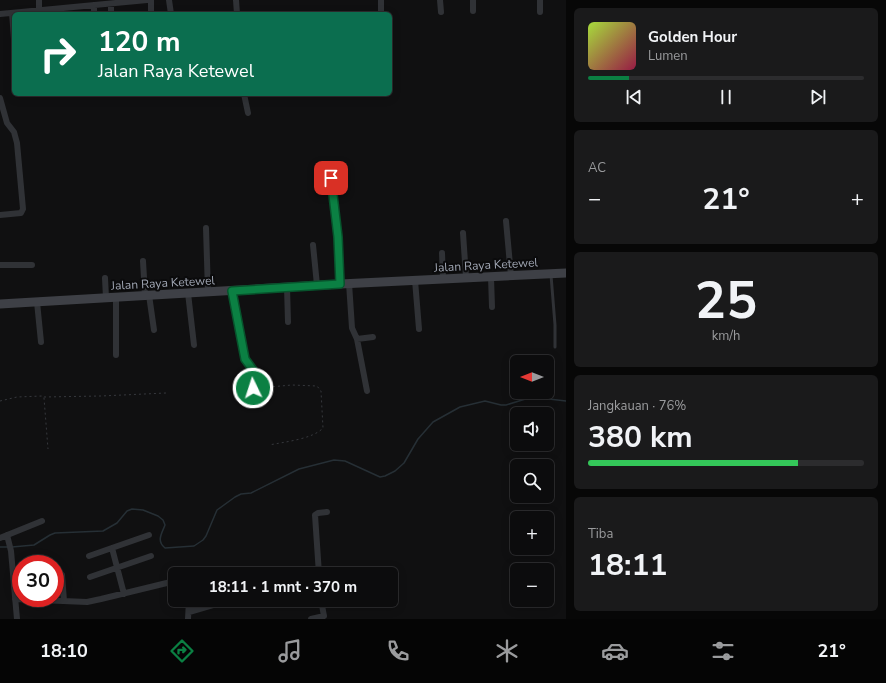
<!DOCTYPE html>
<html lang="id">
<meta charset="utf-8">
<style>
body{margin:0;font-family:"Nunito Sans",sans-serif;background:#1a1a1b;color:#f1f3f6;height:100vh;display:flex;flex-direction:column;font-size:15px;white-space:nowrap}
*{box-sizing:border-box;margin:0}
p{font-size:13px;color:#9a9b9d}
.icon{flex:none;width:22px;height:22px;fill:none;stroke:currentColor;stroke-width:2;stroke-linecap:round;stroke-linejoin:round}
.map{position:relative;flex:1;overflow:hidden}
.side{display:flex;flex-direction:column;gap:8px;padding:8px;background:#070707;width:320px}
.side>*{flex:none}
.guide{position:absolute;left:12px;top:12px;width:380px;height:84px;border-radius:6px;box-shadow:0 2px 10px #0003,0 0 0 1px #2c2c2e;background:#0b6e4f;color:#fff;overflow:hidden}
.needle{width:26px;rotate:270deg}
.buttons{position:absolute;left:510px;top:355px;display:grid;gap:8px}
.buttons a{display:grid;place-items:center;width:44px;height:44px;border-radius:6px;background:#0c0c0d;box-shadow:0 2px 10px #0003,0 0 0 1px #2c2c2e;font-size:20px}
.speed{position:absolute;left:12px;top:555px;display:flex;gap:8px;font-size:20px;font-weight:700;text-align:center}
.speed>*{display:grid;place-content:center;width:52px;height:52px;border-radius:50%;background:#0c0c0d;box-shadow:0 2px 10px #0003,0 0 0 1px #2c2c2e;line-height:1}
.speed .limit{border:6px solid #d22;background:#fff;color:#111}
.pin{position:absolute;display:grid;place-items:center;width:34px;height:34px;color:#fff;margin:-17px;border-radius:8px;box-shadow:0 2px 6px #0006}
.me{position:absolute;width:44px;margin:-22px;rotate:356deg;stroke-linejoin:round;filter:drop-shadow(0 0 3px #0008)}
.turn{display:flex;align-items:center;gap:14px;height:84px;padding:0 20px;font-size:18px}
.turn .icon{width:52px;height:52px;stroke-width:2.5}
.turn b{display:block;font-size:28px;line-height:34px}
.big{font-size:30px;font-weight:700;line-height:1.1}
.side .widget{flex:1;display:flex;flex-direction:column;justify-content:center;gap:6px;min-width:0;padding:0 14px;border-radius:6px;background:#1a1a1b}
.side .dial{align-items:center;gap:0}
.dial b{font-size:52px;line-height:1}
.song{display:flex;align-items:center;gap:12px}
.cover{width:48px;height:48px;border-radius:6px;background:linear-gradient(135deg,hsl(80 70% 55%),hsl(340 70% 35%))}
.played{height:4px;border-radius:2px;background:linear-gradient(90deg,#0b8043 15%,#2c2c2e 15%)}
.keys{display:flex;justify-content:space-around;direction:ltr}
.heat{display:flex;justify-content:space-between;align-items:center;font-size:22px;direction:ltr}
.charge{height:6px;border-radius:3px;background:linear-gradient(90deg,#34c759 76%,#2c2c2e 0)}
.trip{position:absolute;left:168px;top:567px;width:230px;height:40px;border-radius:6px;background:#0c0c0d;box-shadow:0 2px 10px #0003,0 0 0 1px #2c2c2e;font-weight:700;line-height:40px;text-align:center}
.dock{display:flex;height:64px;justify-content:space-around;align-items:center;background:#050505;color:#9a9b9d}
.dock .icon{width:28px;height:28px}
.dock .selected{color:#0b8043}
.dock b{font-size:18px;color:#f1f3f6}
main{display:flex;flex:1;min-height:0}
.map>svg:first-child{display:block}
</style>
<main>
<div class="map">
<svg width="566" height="619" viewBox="0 0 566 619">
<rect width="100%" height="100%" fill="#101011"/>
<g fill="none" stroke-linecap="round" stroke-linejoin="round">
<path stroke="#262f35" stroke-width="1.5" d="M 0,547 L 8,547
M 12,547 L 34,545 L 50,535 L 55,533 L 103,531 L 117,523 L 127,511 L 132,509 L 143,510 L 158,516 L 163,520 L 165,525 C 162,533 156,541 165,548 L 194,546 L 203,540 L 206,536 L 217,510 L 235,497 L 241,494 L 251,493 L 299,469 L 334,460 L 345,461 L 380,477 L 385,476 L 395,471 L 404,463 L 418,439 L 433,422 L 460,407 L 485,401 L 501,405 L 506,405 L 532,397 L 566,401"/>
<path stroke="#36383d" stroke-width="1" stroke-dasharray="2 3" stroke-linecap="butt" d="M 258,388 L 292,385 L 317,386 L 321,391 L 323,428 C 313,439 284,442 269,445
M 44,397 L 101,396 L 166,393
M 0,401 L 17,397 L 42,396 L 44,398 L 48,449"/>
<path stroke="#303236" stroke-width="3" d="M 551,275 L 555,325 L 555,347"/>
<path stroke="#303236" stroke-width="6" d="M 151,0 L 151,14
M 169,0 L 171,14
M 236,0 L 237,14
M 440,0 L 441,12
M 473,0 L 473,11
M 540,0 L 540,12
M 111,4 L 111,14
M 39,10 L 39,0
M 12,13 L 14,39
M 0,14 L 147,0
M 94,14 L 94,5
M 381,14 L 381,0
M 244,94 L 248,113
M 0,98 L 7,123 L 14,132 L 17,143 L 23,209 L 21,213 L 0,215
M 331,178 L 338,237 L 340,284
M 506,221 L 511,276
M 206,228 L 208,292
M 463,233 L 466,277
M 313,245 L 317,285
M 442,253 L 443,278
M 143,261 L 145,295
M 0,265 L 32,265
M 491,277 L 492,307
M 105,278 L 106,298
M 415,280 L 419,329
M 349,283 L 352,328 L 357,339 L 367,391
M 287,287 L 288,322
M 232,291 L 245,359 L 253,370 L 253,388
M 188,293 L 194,345
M 149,295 L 154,330
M 37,302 L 41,342
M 357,339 L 373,337
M 116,355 L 116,297
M 7,535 L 11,551 L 17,619
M 0,538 L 42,521
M 112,548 L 124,594
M 89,556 L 149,535
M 319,574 L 315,515 L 318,513 L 327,512
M 62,575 L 64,601
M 90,577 L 151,556
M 15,599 L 87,602 L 101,599 L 175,581
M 189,612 L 213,605 L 214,603 L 213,600
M 188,619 L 189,600
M 311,619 L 324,616 L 321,600"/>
<path stroke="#3e4046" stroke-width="9" d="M 0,304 L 340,284 L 566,273"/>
</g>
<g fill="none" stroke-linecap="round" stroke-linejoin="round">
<defs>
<path id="route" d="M 253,388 L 253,370 L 245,359 L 232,291 L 340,284 L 338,237 L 331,178"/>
</defs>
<use href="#route" stroke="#07532c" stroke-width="10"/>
<use href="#route" stroke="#0b8043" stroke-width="7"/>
</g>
<g text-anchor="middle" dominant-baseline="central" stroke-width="4" stroke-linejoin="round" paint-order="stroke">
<g font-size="12" fill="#a0a6b3" stroke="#0b0b0c">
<text transform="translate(486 265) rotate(-3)">Jalan Raya Ketewel</text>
<text transform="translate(163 283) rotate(-3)">Jalan Raya Ketewel</text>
</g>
</g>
</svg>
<div class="buttons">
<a><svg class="needle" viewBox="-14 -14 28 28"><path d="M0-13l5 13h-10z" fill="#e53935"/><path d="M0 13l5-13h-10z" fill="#9a9b9d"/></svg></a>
<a><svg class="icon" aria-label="sound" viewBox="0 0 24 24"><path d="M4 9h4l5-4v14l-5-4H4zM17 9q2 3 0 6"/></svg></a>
<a><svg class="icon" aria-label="search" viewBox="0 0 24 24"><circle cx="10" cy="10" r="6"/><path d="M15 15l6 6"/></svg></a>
<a>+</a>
<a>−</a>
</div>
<div class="speed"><div class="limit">30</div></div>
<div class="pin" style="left:331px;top:178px;background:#d93025"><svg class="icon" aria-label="arrive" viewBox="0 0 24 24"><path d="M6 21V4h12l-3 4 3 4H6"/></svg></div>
<svg class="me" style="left:253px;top:388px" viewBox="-20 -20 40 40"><circle r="17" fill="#0b8043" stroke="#fff" stroke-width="3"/><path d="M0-11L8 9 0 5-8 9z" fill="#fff"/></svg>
<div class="trip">18:11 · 1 mnt · 370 m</div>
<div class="guide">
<div class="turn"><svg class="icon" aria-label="right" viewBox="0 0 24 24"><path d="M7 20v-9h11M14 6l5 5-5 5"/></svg><div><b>120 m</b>Jalan Raya Ketewel</div></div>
</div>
</div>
<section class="side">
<div class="widget">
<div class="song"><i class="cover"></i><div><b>Golden Hour</b><p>Lumen</p></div></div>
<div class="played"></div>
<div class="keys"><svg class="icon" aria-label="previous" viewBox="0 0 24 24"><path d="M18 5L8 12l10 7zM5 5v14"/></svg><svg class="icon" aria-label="pause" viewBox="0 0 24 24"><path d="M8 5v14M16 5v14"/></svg><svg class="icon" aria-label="next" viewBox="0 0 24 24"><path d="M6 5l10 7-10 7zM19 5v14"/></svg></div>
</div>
<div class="widget"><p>AC</p>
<div class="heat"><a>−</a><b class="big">21°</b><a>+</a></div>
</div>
<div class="widget dial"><b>25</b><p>km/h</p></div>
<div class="widget"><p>Jangkauan · 76%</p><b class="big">380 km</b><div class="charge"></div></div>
<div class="widget"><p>Tiba</p><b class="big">18:11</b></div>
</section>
</main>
<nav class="dock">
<b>18:10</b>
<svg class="icon selected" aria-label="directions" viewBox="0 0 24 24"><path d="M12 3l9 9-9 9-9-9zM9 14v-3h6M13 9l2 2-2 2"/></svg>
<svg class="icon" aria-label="music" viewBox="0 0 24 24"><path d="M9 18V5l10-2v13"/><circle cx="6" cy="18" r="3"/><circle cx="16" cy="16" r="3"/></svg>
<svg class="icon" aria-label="phone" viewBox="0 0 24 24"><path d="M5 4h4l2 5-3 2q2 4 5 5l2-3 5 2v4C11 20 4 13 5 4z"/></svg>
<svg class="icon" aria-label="climate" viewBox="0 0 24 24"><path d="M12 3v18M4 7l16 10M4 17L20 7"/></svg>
<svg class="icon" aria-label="car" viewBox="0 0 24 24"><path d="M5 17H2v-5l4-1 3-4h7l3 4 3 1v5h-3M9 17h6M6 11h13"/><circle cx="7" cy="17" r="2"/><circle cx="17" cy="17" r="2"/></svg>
<svg class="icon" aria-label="filters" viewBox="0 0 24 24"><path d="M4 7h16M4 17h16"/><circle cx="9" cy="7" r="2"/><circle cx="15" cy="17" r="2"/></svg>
<b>21°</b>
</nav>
